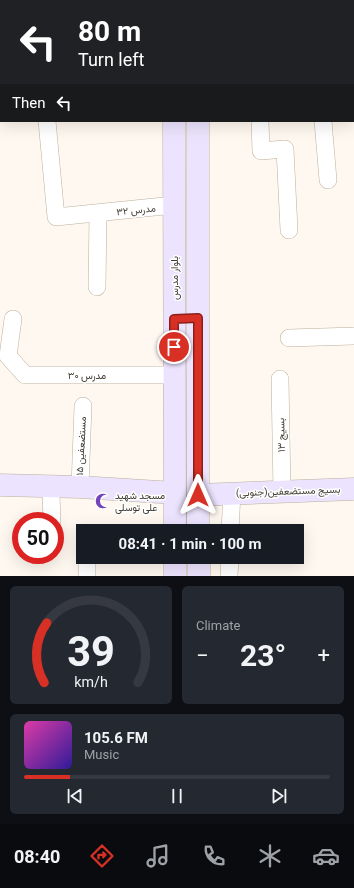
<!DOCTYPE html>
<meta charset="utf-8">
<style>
body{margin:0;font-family:Roboto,Vazirmatn,sans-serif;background:#242831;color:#f1f3f6;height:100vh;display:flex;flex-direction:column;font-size:15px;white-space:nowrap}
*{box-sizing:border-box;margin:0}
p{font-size:13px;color:#9ea1a6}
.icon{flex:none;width:22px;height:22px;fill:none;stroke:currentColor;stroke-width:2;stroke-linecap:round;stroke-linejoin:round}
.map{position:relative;height:576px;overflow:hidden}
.details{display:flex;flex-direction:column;gap:10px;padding:10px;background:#0d0f14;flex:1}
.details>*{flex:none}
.hud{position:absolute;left:0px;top:0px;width:354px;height:122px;box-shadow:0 4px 16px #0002;background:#202124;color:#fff;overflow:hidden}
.speed{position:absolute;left:12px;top:512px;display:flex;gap:8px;font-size:20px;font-weight:700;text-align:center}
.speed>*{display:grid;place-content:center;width:52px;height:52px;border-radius:50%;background:#171b24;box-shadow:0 4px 16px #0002;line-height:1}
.speed .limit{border:6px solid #d22;background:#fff;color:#111}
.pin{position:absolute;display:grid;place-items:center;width:34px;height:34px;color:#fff;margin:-17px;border:2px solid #fff;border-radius:50%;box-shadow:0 1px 4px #0007}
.me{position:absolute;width:44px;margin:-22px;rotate:0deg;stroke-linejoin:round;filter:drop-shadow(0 0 3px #0008)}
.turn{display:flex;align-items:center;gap:14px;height:84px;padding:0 12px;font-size:18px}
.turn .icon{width:52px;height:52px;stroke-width:2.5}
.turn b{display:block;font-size:28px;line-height:34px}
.then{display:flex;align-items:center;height:38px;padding:0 12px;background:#0003;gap:8px;font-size:15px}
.big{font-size:30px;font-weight:700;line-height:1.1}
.details .widget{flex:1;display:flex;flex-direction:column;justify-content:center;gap:6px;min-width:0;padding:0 14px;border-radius:6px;background:#242831}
.details .dial{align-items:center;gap:0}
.dial svg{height:104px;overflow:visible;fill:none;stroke:#363941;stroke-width:7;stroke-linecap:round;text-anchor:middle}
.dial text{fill:#f1f3f6;stroke:none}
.song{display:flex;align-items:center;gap:12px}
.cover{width:48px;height:48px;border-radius:6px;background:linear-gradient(135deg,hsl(320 70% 55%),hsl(250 70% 35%))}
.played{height:4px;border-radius:2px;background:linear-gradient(90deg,#d93025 15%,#363941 15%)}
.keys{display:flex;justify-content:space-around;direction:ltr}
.heat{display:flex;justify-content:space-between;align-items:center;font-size:22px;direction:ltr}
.details .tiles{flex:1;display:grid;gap:10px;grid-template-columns:1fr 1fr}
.widget:last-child{grid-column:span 2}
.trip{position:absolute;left:76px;top:524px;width:228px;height:40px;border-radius:0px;background:#171b24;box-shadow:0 4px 16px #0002;font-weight:700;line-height:40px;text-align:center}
.menu{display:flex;height:64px;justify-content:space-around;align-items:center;background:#090b0e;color:#9ea1a6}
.menu .icon{width:28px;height:28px}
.menu .on{color:#d93025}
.menu b{font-size:18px;color:#f1f3f6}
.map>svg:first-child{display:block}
</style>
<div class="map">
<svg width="354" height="576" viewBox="0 0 354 576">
<rect width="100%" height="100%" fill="#fef8f0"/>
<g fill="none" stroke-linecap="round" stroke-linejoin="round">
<defs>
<path id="street" d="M 30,0 L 30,1
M 109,0 L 109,1
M 258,0 L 258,1
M 354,0 L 354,1
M 0,9 L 1,9
M 353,53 L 354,53
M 0,95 L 1,95
M 47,121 L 56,217 L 174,205
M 260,121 L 261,151 L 285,149 L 289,230
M 323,121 L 328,180
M 97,287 L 98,214
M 289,338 L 354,336
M 8,356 L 25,375 L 174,375
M 8,356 L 13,319
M 280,379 L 282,492
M 80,487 L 83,406
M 52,521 L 51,494 L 53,487
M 230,531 L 232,493
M 87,557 L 87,576
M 229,576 L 230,557"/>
<path id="secondary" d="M 174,0 L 174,1
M 198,0 L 198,1
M 174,121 L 175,531
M 198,121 L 198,531
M 0,485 L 80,487 L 175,493
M 198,495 L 354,489
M 175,557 L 175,576
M 199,557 L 199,576"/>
</defs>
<use href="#street" stroke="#bcaf9a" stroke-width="18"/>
<use href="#secondary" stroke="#bcaf9a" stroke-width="23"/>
<use href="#street" stroke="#fff" stroke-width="17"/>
<use href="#secondary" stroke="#ece4fe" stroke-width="22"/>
</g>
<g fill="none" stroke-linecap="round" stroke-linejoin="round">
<defs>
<path id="route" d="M 174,347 L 174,319 L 198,318 L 198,495"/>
</defs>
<use href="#route" stroke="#8d1f18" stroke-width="10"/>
<use href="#route" stroke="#d93025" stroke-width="7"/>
</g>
<defs>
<symbol id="mosque-bare" viewBox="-9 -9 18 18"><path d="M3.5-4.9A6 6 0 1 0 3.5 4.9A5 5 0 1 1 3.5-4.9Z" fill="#7444bb" stroke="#fff" stroke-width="2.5" paint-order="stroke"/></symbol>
</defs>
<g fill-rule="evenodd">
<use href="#mosque-bare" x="92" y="490" width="22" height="22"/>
</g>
<g text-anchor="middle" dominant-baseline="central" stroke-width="3" stroke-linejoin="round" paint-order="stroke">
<g font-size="10" fill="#403b32" stroke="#fff">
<text transform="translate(136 210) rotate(-6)">مدرس ۳۲</text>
<text transform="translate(174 278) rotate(-90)">بلوار مدرس</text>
<text x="87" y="375">مدرس ۳۰</text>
<text transform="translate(281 435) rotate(-91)">بسیج ۱۳</text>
<text transform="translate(81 446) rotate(-87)">مستضعفین ۱۵</text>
<text transform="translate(288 491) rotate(-2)">بسیج مستضعفین(جنوبی)</text>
</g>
<g font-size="10" fill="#403b32" stroke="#fff" text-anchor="start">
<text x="115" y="495">مسجد شهید<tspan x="115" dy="12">علی توسلی</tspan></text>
</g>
</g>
</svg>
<div class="speed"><div class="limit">50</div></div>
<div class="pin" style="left:174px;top:347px;background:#d93025"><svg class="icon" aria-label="arrive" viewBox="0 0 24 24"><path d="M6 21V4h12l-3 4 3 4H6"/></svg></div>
<svg class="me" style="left:198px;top:495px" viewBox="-20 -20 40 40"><path d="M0-17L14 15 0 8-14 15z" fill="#d93025" stroke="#fff" stroke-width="4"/></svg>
<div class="trip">08:41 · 1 min · 100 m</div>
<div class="hud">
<div class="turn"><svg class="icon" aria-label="left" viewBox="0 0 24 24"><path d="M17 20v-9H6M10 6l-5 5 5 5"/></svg><div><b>80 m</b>Turn left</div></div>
<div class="then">Then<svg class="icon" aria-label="left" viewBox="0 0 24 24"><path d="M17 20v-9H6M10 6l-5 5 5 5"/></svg></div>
</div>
</div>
<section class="details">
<div class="tiles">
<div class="widget dial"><svg viewBox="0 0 100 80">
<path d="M14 69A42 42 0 1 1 86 69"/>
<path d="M14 69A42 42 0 0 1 16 23" stroke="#d93025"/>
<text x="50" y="56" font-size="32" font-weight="700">39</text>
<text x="50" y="72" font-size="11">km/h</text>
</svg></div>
<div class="widget"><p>Climate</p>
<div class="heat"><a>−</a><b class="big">23°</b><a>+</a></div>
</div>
<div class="widget">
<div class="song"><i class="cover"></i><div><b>105.6 FM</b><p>Music</p></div></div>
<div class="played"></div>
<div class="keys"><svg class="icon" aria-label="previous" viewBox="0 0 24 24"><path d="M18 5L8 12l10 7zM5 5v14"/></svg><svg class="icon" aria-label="pause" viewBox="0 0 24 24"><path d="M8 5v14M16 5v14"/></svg><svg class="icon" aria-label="next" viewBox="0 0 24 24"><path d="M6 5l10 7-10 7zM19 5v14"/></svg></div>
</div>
</div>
</section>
<nav class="menu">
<b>08:40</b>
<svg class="icon on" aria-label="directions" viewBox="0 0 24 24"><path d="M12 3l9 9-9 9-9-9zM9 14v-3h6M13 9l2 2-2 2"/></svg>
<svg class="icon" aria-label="music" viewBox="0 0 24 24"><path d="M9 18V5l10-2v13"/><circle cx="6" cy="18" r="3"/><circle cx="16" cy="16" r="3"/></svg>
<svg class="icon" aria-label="phone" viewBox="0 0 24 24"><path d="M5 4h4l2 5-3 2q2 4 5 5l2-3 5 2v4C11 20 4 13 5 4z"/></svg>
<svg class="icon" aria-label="climate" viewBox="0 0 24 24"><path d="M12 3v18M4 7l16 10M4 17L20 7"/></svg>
<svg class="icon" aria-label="car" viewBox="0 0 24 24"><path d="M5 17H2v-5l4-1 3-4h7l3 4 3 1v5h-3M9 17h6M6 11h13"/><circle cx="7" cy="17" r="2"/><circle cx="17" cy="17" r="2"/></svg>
</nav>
